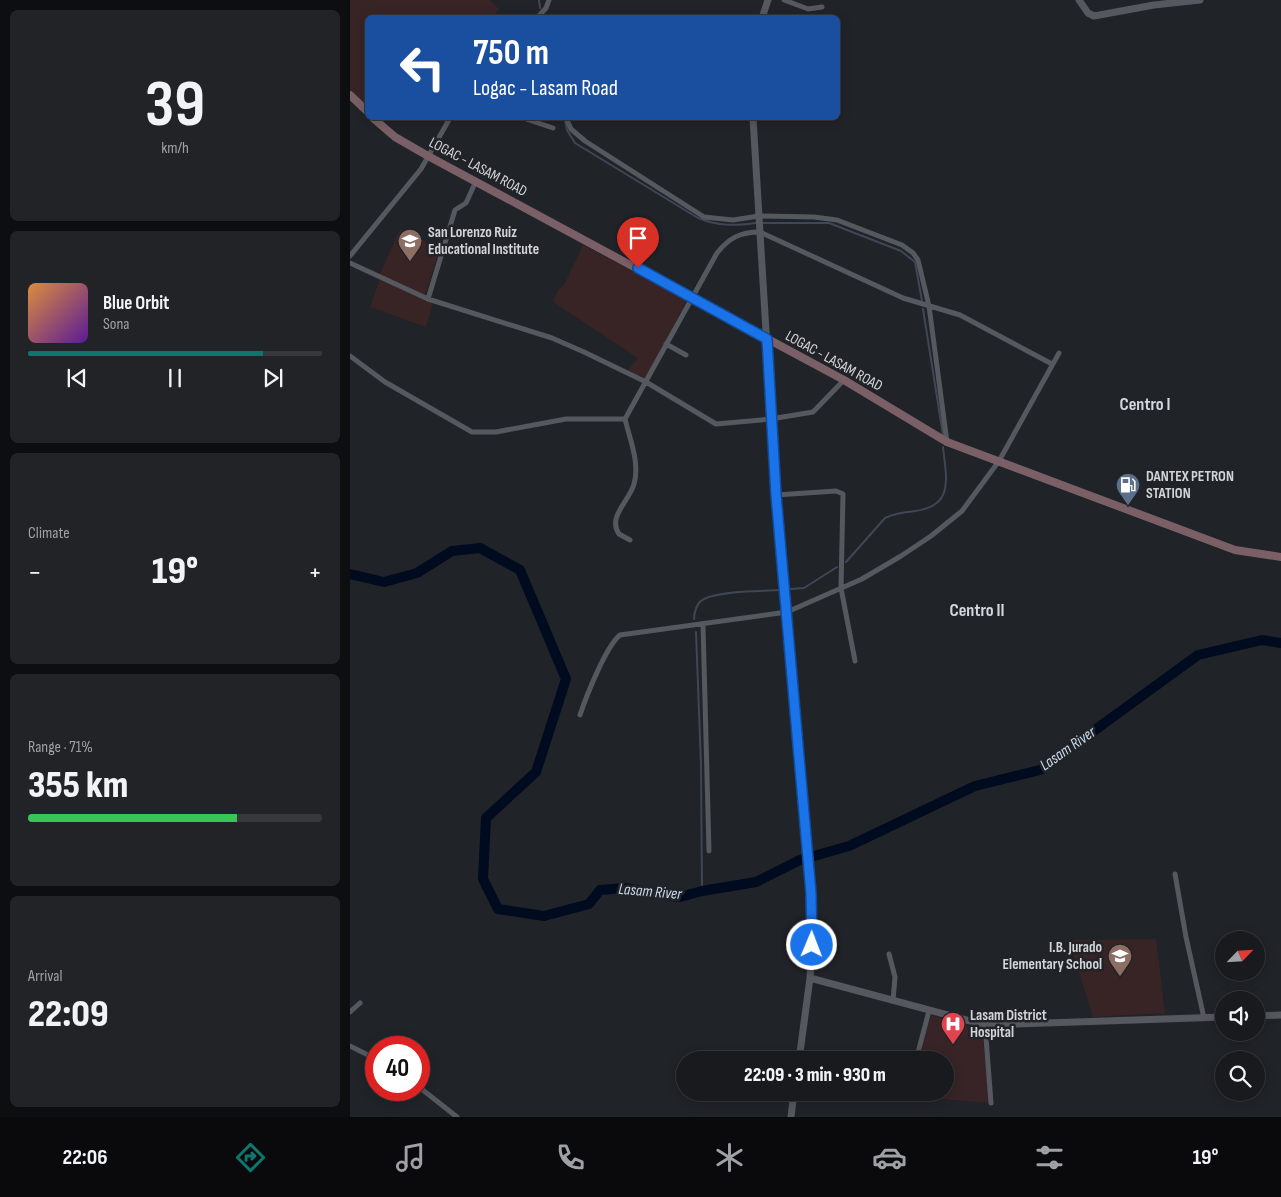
<!DOCTYPE html>
<meta charset="utf-8">
<style>
body{margin:0;font-family:"Sofia Sans Condensed",sans-serif;background:#212327;color:#f1f3f6;height:100vh;display:flex;flex-direction:column;font-size:19px;white-space:nowrap}
*{box-sizing:border-box;margin:0}
p{font-size:16px;color:#9fa1a4}
.icon{flex:none;width:28px;height:28px;fill:none;stroke:currentColor;stroke-width:2;stroke-linecap:round;stroke-linejoin:round}
.map{position:relative;flex:1;overflow:hidden}
.panel{display:flex;flex-direction:column;gap:10px;padding:10px;background:#0d0e10;width:350px}
.panel>*{flex:none}
.guide{position:absolute;left:15px;top:15px;width:475px;height:105px;border-radius:8px;box-shadow:0 2px 12px #0003,0 0 0 1px #36383c;background:#1a4fa0;color:#fff;overflow:hidden}
.needle{width:32px;rotate:65deg}
.buttons{position:absolute;left:865px;top:931px;display:grid;gap:10px}
.buttons a{display:grid;place-items:center;width:50px;height:50px;border-radius:50%;background:#181a1e;box-shadow:0 2px 12px #0003,0 0 0 1px #36383c;font-size:25px}
.speed{position:absolute;left:15px;top:1036px;display:flex;gap:10px;font-size:25px;font-weight:700;text-align:center}
.speed>*{display:grid;place-content:center;width:65px;height:65px;border-radius:50%;background:#181a1e;box-shadow:0 2px 12px #0003,0 0 0 1px #36383c;line-height:1}
.speed .limit{border:8px solid #d22;background:#fff;color:#111}
.pin{position:absolute;display:grid;place-items:center;width:42px;height:42px;color:#fff;margin:-51px -21px;border-radius:50% 50% 50% 0;rotate:-45deg;box-shadow:0 0 5px #0007}
.pin .icon{rotate:45deg}
.me{position:absolute;width:55px;margin:-28px;rotate:1deg;stroke-linejoin:round;filter:drop-shadow(0 0 4px #0008)}
.turn{display:flex;align-items:center;gap:18px;height:105px;padding:0 25px;font-size:22px}
.turn .icon{width:65px;height:65px;stroke-width:2.5}
.turn b{display:block;font-size:35px;line-height:42px}
.big{font-size:38px;font-weight:800;line-height:1.1}
.panel .tile{flex:1;display:flex;flex-direction:column;justify-content:center;gap:8px;min-width:0;padding:0 18px;border-radius:8px;background:#212327}
.panel .dial{align-items:center;gap:0}
.dial b{font-size:65px;line-height:1}
.song{display:flex;align-items:center;gap:15px}
.cover{width:60px;height:60px;border-radius:8px;background:linear-gradient(135deg,hsl(30 70% 55%),hsl(270 70% 35%))}
.played{height:5px;border-radius:2px;background:linear-gradient(90deg,#0f766e 80%,#36383c 80%)}
.keys{display:flex;justify-content:space-around;direction:ltr}
.heat{display:flex;justify-content:space-between;align-items:center;font-size:28px;direction:ltr}
.charge{height:8px;border-radius:4px;background:linear-gradient(90deg,#34c759 71%,#36383c 0)}
.trip{position:absolute;left:326px;top:1051px;width:278px;height:50px;border-radius:25px;background:#181a1e;box-shadow:0 2px 12px #0003,0 0 0 1px #36383c;font-weight:800;line-height:50px;text-align:center}
.tabs{display:flex;height:80px;justify-content:space-around;align-items:center;background:#0a0a0c;color:#9fa1a4}
.tabs .icon{width:35px;height:35px}
.tabs .active{color:#0f766e}
.tabs b{font-size:22px;color:#f1f3f6}
main{display:flex;flex:1;min-height:0}
.map>svg:first-child{display:block}
</style>
<main>
<section class="panel">
<div class="tile dial"><b>39</b><p>km/h</p></div>
<div class="tile">
<div class="song"><i class="cover"></i><div><b>Blue Orbit</b><p>Sona</p></div></div>
<div class="played"></div>
<div class="keys"><svg class="icon" aria-label="previous" viewBox="0 0 24 24"><path d="M18 5L8 12l10 7zM5 5v14"/></svg><svg class="icon" aria-label="pause" viewBox="0 0 24 24"><path d="M8 5v14M16 5v14"/></svg><svg class="icon" aria-label="next" viewBox="0 0 24 24"><path d="M6 5l10 7-10 7zM19 5v14"/></svg></div>
</div>
<div class="tile"><p>Climate</p>
<div class="heat"><a>−</a><b class="big">19°</b><a>+</a></div>
</div>
<div class="tile"><p>Range · 71%</p><b class="big">355 km</b><div class="charge"></div></div>
<div class="tile"><p>Arrival</p><b class="big">22:09</b></div>
</section>
<div class="map">
<svg width="931" height="1117" viewBox="0 0 931 1117">
<rect width="100%" height="100%" fill="#202328"/>
<path fill="#382424" d="M 0,0 L 140,0 L 149,9 L 142,17 L 18,18 L 17,105 L 0,89 Z
M 50,229 L 90,248 L 75,296 L 29,276 Z
M 233,245 L 337,300 L 295,380 L 277,371 L 288,358 L 203,302 L 208,290 L 214,285 Z
M 30,279 L 83,303 L 76,327 L 20,307 Z
M 806,939 L 815,1013 L 743,1017 L 719,940 Z"/>
<path fill="#382426" d="M 581,1015 L 632,1030 L 640,1103 L 581,1098 L 558,1100 L 560,1093 L 595,1092 L 595,1060 L 569,1060 Z"/>
<g fill="none" stroke-linecap="round" stroke-linejoin="round">
<path stroke="#3f4756" stroke-width="2" d="M 189,0 L 190,8
M 215,120 L 217,130 L 225,143 L 348,218 C 368,226 384,226 406,223
M 413,223 L 479,223 L 551,251 L 565,262 L 572,301
M 573,309 L 593,435
M 496,562 L 535,518 C 545,513 555,512 565,511 C 605,506 596,477 593,447
M 441,589 L 454,588 L 487,567
M 344,619 C 344,612 347,602 354,599 C 370,591 411,591 430,590
M 346,632 L 351,764 L 352,891"/>
<path stroke="#000b1f" stroke-width="10" d="M 0,574 L 34,582 L 67,573 L 102,551 L 130,548 L 170,570 L 216,679 L 186,772 L 136,818 L 133,879 L 148,909 L 194,916 L 239,904 L 250,890 L 274,888 L 330,897 L 352,891 L 406,882 L 450,860 L 499,846 L 625,786 L 690,770 L 848,655 L 912,640 L 931,643"/>
<path stroke="#55585f" stroke-width="5" d="M 434,0 L 458,9 L 472,7
M 187,18 L 196,8 L 199,0
M 173,118 L 203,128
M 216,118 L 221,129 L 235,141 L 354,217 L 383,220 L 409,216 L 464,217 L 487,220 L 552,245 L 563,253 L 568,260 L 579,306 L 597,442
M 0,256 L 71,169 L 100,118
M 0,263 L 78,299 L 202,338 L 234,352 L 296,382 L 366,424 L 421,419 L 463,412 L 494,380
M 78,299 L 105,210 L 116,203 L 126,181
M 316,344 L 336,355
M 0,356 L 35,382 L 122,432 L 146,432 L 216,419 L 275,419 L 367,253 C 379,238 390,232 410,232 L 553,298 L 610,315 L 702,364
M 275,419 C 280,440 290,463 284,484 C 280,500 257,517 269,534 L 280,540
M 426,495 L 486,491 L 493,494 L 491,588 L 505,661
M 353,625 L 359,851
M 230,715 C 236,697 256,646 270,635 L 437,612 L 512,579 L 551,556 L 581,536 L 612,511 L 649,461 L 709,353
M 825,874 L 836,937 L 854,1018
M 539,954 L 545,977 L 543,1001
M 0,1012 L 10,1003
M 635,1025 L 641,1103
M 0,1046 L 26,1059
M 566,1060 L 579,1011
M 69,1087 L 107,1117"/>
<path stroke="#55585f" stroke-width="7" d="M 729,0 L 738,13 L 744,16 L 804,5 L 850,0
M 412,18 L 418,0
M 403,118 L 426,495 L 461,893 L 463,928 L 460,978 L 635,1025 L 874,1017
M 906,1016 L 931,1015
M 449,1060 L 460,978
M 441,1117 L 444,1092"/>
<path stroke="#7a6066" stroke-width="8" d="M 0,95 L 18,112
M 23,118 L 45,137 L 78,156 L 494,380 L 597,442 L 885,550 L 931,557"/>
</g>
<g fill="none" stroke-linecap="round" stroke-linejoin="round">
<defs>
<path id="route" d="M 288,268 L 417,339 L 426,495 L 461,893 L 462,945"/>
</defs>
<use href="#route" stroke="#114b97" stroke-width="12"/>
<use href="#route" stroke="#1a73e8" stroke-width="9"/>
</g>
<defs>
<symbol id="school-pin" viewBox="-11 -11 22 30"><path d="M0 17L-7.5 6A9.5 9.5 0 1 1 7.5 6Z" fill="#8d6e63" stroke="#202328"/><path d="M0-5L7-2L0 1L-7-2ZM-4 1L0 2.5L4 1V4Q0 6-4 4Z" fill="#fff"/></symbol>
<symbol id="fuel-pin" viewBox="-11 -11 22 30"><path d="M0 17L-7.5 6A9.5 9.5 0 1 1 7.5 6Z" fill="#5c6f8a" stroke="#202328"/><path d="M-5.5-6h7V0h2V4h1.3V-2.5L3-4.5l.8-.8L6-3V5H2.5V1h-1V6h-7ZM-4.2-4.7v3.2H.2V-4.7Z" fill="#fff"/></symbol>
<symbol id="hospital-pin" viewBox="-11 -11 22 30"><path d="M0 17L-7.5 6A9.5 9.5 0 1 1 7.5 6Z" fill="#e0444e" stroke="#202328"/><path d="M-5-5h3v3.5h4V-5h3V5h-3V1.5h-4V5h-3Z" fill="#fff"/></symbol>
</defs>
<g fill-rule="evenodd">
<use href="#school-pin" x="46" y="227" width="28" height="38"/>
<use href="#fuel-pin" x="764" y="471" width="28" height="38"/>
<use href="#school-pin" x="756" y="942" width="28" height="38"/>
<use href="#hospital-pin" x="589" y="1010" width="28" height="38"/>
</g>
<g text-anchor="middle" dominant-baseline="central" stroke-width="5" stroke-linejoin="round" paint-order="stroke">
<g font-size="15" fill="#d2d4d8" stroke="#202328">
<text transform="translate(128 167) rotate(28)">LOGAC - LASAM ROAD</text>
<text transform="translate(484 361) rotate(29)">LOGAC - LASAM ROAD</text>
</g>
<g font-size="15" font-weight="bold" fill="#d2d4d8" stroke="#202328" text-anchor="start">
<text x="78" y="232">San Lorenzo Ruiz<tspan x="78" dy="17">Educational Institute</tspan></text>
<text x="796" y="476">DANTEX PETRON<tspan x="796" dy="17">STATION</tspan></text>
<text x="752" y="947" text-anchor="end">I.B. Jurado<tspan x="752" dy="17">Elementary School</tspan></text>
<text x="620" y="1015">Lasam District<tspan x="620" dy="17">Hospital</tspan></text>
</g>
<g font-size="16" font-style="italic" fill="#cadaed" stroke="#202328">
<text transform="translate(718 749) rotate(-35)">Lasam River</text>
<text transform="translate(300 892) rotate(5)">Lasam River</text>
</g>
<g font-size="18" font-weight="bold" fill="#d3d7de" stroke="#202328">
<text x="795" y="404">Centro I</text>
<text x="627" y="610">Centro II</text>
</g>
</g>
</svg>
<div class="buttons">
<a><svg class="needle" viewBox="-14 -14 28 28"><path d="M0-13l5 13h-10z" fill="#e53935"/><path d="M0 13l5-13h-10z" fill="#9fa1a4"/></svg></a>
<a><svg class="icon" aria-label="sound" viewBox="0 0 24 24"><path d="M4 9h4l5-4v14l-5-4H4zM17 9q2 3 0 6"/></svg></a>
<a><svg class="icon" aria-label="search" viewBox="0 0 24 24"><circle cx="10" cy="10" r="6"/><path d="M15 15l6 6"/></svg></a>
</div>
<div class="speed"><div class="limit">40</div></div>
<div class="pin" style="left:288px;top:268px;background:#d93025"><svg class="icon" aria-label="arrive" viewBox="0 0 24 24"><path d="M6 21V4h12l-3 4 3 4H6"/></svg></div>
<svg class="me" style="left:462px;top:945px" viewBox="-20 -20 40 40"><circle r="17" fill="#1a73e8" stroke="#fff" stroke-width="3"/><path d="M0-11L8 9 0 5-8 9z" fill="#fff"/></svg>
<div class="trip">22:09 · 3 min · 930 m</div>
<div class="guide">
<div class="turn"><svg class="icon" aria-label="left" viewBox="0 0 24 24"><path d="M17 20v-9H6M10 6l-5 5 5 5"/></svg><div><b>750 m</b>Logac - Lasam Road</div></div>
</div>
</div>
</main>
<nav class="tabs">
<b>22:06</b>
<svg class="icon active" aria-label="directions" viewBox="0 0 24 24"><path d="M12 3l9 9-9 9-9-9zM9 14v-3h6M13 9l2 2-2 2"/></svg>
<svg class="icon" aria-label="music" viewBox="0 0 24 24"><path d="M9 18V5l10-2v13"/><circle cx="6" cy="18" r="3"/><circle cx="16" cy="16" r="3"/></svg>
<svg class="icon" aria-label="phone" viewBox="0 0 24 24"><path d="M5 4h4l2 5-3 2q2 4 5 5l2-3 5 2v4C11 20 4 13 5 4z"/></svg>
<svg class="icon" aria-label="climate" viewBox="0 0 24 24"><path d="M12 3v18M4 7l16 10M4 17L20 7"/></svg>
<svg class="icon" aria-label="car" viewBox="0 0 24 24"><path d="M5 17H2v-5l4-1 3-4h7l3 4 3 1v5h-3M9 17h6M6 11h13"/><circle cx="7" cy="17" r="2"/><circle cx="17" cy="17" r="2"/></svg>
<svg class="icon" aria-label="filters" viewBox="0 0 24 24"><path d="M4 7h16M4 17h16"/><circle cx="9" cy="7" r="2"/><circle cx="15" cy="17" r="2"/></svg>
<b>19°</b>
</nav>
